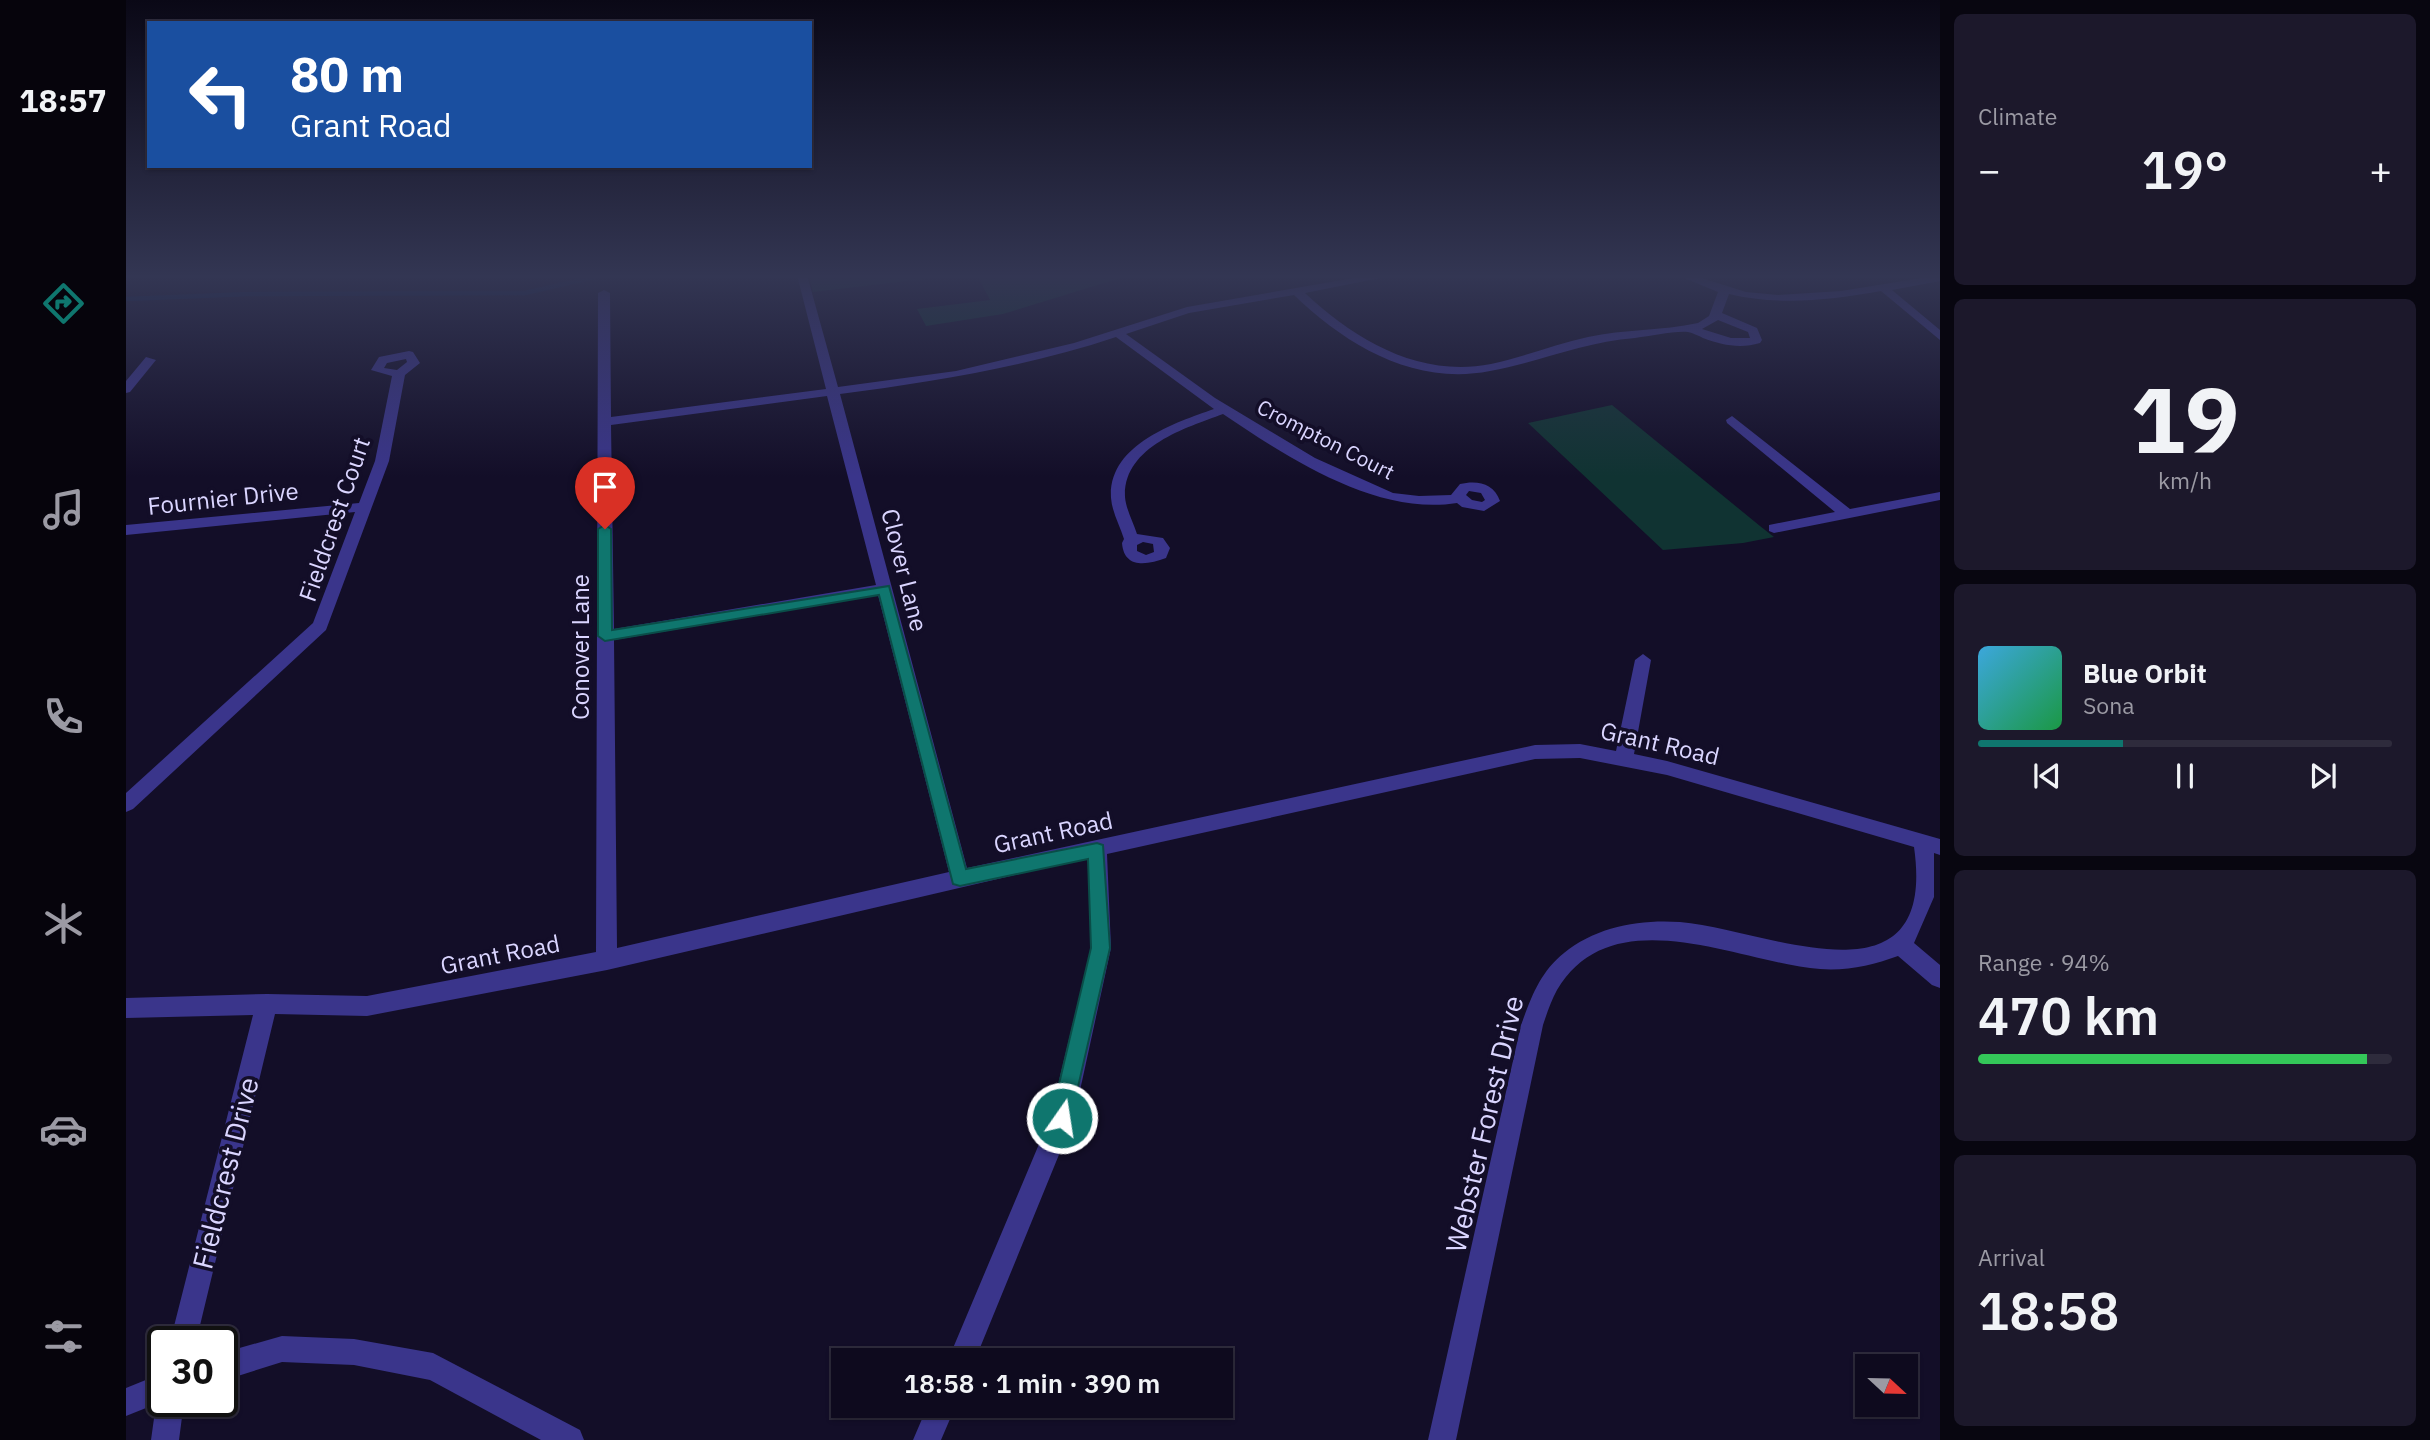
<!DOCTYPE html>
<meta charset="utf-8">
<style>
body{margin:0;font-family:"IBM Plex Sans",sans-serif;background:#1c182b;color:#f1f3f6;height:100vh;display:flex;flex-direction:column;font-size:26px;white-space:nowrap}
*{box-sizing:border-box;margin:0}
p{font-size:23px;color:#9b9aa4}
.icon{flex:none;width:38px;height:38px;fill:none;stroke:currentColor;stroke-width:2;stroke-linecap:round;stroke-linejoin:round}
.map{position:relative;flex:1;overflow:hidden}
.panel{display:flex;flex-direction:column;gap:14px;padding:14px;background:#080610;width:490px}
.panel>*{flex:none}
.banner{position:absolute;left:21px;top:21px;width:665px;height:147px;border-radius:0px;box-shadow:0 2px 5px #0004,0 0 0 2px #2e2b3c;background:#1a4fa0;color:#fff;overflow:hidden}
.needle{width:46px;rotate:112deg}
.tools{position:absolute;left:1729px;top:1354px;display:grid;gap:14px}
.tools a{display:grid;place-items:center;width:63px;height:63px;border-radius:0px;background:#0e0a1e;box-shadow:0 2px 5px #0004,0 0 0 2px #2e2b3c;font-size:35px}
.speed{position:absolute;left:21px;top:1326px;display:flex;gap:14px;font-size:35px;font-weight:700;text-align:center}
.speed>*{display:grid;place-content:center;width:91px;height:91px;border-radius:50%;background:#0e0a1e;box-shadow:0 2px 5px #0004,0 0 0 2px #2e2b3c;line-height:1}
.speed .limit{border:4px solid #111;border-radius:10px;background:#fff;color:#111}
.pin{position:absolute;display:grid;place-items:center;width:60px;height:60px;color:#fff;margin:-72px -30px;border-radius:50% 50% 50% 0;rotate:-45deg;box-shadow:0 0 7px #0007}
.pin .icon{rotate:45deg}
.me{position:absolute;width:77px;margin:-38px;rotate:13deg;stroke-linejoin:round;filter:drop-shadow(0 0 5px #0008)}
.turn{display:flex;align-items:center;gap:24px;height:147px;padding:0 28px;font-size:32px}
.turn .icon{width:91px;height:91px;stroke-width:2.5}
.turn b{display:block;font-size:49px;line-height:60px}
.big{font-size:52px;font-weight:600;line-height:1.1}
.panel .card{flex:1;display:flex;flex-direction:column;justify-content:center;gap:10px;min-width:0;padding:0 24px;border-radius:10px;background:#1c182b}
.panel .dial{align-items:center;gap:0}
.dial b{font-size:91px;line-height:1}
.song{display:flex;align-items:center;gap:21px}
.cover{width:84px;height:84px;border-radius:10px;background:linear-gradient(135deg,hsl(200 70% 55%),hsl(140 70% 35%))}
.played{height:7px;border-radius:4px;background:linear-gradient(90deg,#0f766e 35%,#2e2b3c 35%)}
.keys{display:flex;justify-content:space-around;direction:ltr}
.heat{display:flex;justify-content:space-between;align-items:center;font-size:38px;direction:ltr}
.charge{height:10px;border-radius:5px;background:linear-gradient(90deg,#34c759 94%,#2e2b3c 0)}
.trip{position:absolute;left:705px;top:1348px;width:402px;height:70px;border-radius:0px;background:#0e0a1e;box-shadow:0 2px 5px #0004,0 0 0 2px #2e2b3c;font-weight:600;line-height:70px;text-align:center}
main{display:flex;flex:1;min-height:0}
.tabs{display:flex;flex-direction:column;width:126px;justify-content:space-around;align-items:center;background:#06040c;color:#9b9aa4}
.tabs .icon{width:49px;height:49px}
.tabs .active{color:#0f766e}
.tabs b{font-size:32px;color:#f1f3f6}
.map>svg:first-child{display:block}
</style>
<main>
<nav class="tabs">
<b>18:57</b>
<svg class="icon active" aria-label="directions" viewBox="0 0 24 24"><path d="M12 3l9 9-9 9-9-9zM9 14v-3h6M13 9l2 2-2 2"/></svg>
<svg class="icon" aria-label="music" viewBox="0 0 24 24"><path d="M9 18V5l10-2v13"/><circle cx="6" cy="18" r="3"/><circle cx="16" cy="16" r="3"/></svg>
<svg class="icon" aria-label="phone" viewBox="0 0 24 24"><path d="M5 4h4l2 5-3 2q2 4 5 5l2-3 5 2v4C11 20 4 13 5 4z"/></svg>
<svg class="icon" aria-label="climate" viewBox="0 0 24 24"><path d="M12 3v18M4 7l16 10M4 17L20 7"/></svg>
<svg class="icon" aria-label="car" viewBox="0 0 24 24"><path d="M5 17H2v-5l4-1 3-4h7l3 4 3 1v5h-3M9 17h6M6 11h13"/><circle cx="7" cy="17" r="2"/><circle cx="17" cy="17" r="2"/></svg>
<svg class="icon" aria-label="filters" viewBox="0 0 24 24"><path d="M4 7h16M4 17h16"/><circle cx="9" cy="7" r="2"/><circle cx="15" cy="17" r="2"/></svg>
</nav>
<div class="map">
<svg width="1814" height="1440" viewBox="0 0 1814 1440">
<rect width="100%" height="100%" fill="#130e28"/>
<path fill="#103332" d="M 683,275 L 833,275 L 687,292 Z
M 851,275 L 1004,275 L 877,314 L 800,326 L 791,309 L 864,300 Z
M 1486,405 L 1634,526 L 1648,537 L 1617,543 L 1537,550 L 1402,423 Z"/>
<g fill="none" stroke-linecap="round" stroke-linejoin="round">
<path stroke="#061d49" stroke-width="4.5" d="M 0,299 L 123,294 L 399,293 L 477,275"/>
<path fill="#3a358b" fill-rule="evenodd" d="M 671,275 L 681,275 L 712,387 L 830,371 L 948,343 L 1061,307 L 1245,275 L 1269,275 L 1179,293 C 1229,340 1293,378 1365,364 C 1398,357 1429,344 1462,337 C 1498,329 1536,331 1572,323 L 1583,316 L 1592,292 L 1551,275 L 1566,275 L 1620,292 L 1652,295 L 1715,291 L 1814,275 L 1814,281 L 1766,290 L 1814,330 L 1814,340 L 1755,291 C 1704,300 1653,306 1603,294 L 1596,313 L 1631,328 L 1636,340 L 1634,343 C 1614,349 1596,345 1577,338 C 1573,336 1567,333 1562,332 C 1546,331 1526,336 1509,338 C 1458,342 1413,362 1364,371 C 1288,386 1220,345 1168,295 L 1063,313 L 1000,334 L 1089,398 L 1189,458 L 1267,493 L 1293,496 L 1325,495 L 1334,484 C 1351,480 1368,483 1374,501 L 1358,511 L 1336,507 L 1331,503 C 1250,516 1162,458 1097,414 C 1059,428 997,447 999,497 C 1000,509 1007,522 1011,534 L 1037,538 L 1044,548 L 1040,558 C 1021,565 998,569 996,543 L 998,539 C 994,526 986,512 985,498 C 982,445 1048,423 1088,409 L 990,337 C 900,367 807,382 714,394 L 841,868 L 1409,745 L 1454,744 L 1490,751 L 1509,660 L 1517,654 L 1525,660 L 1508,754 L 1541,761 L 1814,839 L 1814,855 L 1808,853 L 1808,897 L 1788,943 L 1814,965 L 1814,988 L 1806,985 L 1772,956 C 1747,965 1722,971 1694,969 C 1614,963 1487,896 1431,990 C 1425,1001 1421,1013 1417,1025 L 1330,1440 L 1302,1440 L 1395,1025 C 1405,998 1414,972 1438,953 C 1469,927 1514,919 1554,922 C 1639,929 1812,1014 1788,847 L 1541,775 L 1454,758 L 1409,759 L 981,854 L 985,948 L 948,1118 L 849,1360 L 822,1360 L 924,1118 L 965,948 L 962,858 L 481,970 L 241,1016 L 149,1014 L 70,1342 L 44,1342 L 127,1015 L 0,1018 L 0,998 L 141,994 L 241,996 L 470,952 L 472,293 L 478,290 L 484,293 L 485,417 L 700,389 ZM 1592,320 L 1622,332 L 1624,338 L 1605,338 L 1576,329 ZM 701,396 L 750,585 L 488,629 L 485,425 ZM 1343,491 L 1355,493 L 1359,500 L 1356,502 L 1346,500 L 1340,495 ZM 1017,542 L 1027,544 L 1028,552 L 1020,555 L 1011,551 L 1011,545 ZM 752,595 L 823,872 L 491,948 L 488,640 Z
M 283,351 L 287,352 L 294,363 L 279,375 L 263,461 L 200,630 L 7,809 L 0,812 L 0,793 L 187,623 L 229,512 L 0,535 L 0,525 L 233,503 L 249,461 L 266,376 L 245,370 L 253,357 ZM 280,359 L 281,362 L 271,370 L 258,368 L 261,363 Z
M 20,357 L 30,360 L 4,392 L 0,393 L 0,381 Z
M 1606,416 L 1724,509 L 1814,492 L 1814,500 L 1648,533 L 1643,531 L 1643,525 L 1709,512 L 1601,423 L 1600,420 Z
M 156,1336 L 228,1339 L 307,1353 L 454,1430 L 458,1440 L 415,1440 L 304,1380 L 228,1365 L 156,1362 L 96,1381 L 96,1353 Z
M 37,1373 L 37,1402 L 58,1402 L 53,1440 L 25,1440 L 30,1404 L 0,1416 L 0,1388 Z
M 802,1405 L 830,1405 L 815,1440 L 787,1440 Z"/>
</g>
<linearGradient id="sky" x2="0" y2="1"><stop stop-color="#0a0816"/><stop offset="0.58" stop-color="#333653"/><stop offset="1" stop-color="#333653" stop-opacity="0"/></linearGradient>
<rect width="1814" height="477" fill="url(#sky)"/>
<path fill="#0f766e" stroke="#0a4d48" stroke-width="2" d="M 479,525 L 485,529 L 486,630 L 763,586 L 840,869 L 971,843 L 977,845 L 984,948 L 943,1126 L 936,1129 L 928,1126 L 925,1118 L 965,948 L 962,859 L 834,886 L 827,884 L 753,595 L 479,641 L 472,636 L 472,529 Z"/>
<g text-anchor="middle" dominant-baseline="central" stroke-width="7" stroke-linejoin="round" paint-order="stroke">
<g font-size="21" fill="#dad5ff" stroke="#130e28">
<text transform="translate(1200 439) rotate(27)">Crompton Court</text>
</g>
<g font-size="24" fill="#dad5ff" stroke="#130e28">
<text transform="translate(97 498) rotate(-6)">Fournier Drive</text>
<text transform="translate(208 519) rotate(-71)">Fieldcrest Court</text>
<text transform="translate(779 570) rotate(76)">Clover Lane</text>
<text transform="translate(454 647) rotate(-90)">Conover Lane</text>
<text transform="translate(1534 743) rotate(13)">Grant Road</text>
<text transform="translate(927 832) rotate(-12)">Grant Road</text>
<text transform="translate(374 954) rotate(-11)">Grant Road</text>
</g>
<g font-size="28" fill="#dad5ff" stroke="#130e28">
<text transform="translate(1358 1124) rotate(-77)">Webster Forest Drive</text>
<text transform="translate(99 1173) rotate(-76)">Fieldcrest Drive</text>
</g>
</g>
</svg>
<div class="tools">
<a><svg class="needle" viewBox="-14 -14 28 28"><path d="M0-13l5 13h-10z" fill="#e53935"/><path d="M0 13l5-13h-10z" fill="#9b9aa4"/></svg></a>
</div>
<div class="speed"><div class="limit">30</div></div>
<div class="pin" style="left:479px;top:529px;background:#d93025"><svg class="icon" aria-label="arrive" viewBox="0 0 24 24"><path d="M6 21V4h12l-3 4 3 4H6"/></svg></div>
<svg class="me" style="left:936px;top:1118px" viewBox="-20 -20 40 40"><circle r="17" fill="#0f766e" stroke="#fff" stroke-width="3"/><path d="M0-11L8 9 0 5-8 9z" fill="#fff"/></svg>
<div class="trip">18:58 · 1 min · 390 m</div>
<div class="banner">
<div class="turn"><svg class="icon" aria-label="left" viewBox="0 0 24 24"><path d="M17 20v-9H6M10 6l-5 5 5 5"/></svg><div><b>80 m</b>Grant Road</div></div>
</div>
</div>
<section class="panel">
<div class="card"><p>Climate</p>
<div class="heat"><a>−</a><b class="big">19°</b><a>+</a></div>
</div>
<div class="card dial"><b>19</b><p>km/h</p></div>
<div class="card">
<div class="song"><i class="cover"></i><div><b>Blue Orbit</b><p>Sona</p></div></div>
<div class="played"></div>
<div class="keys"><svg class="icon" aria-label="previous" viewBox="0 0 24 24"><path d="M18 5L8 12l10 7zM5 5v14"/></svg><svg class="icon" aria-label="pause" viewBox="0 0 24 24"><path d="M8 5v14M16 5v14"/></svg><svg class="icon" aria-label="next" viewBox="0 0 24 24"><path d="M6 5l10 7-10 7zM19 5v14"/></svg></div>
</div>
<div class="card"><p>Range · 94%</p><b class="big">470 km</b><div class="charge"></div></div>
<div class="card"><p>Arrival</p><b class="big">18:58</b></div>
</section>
</main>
